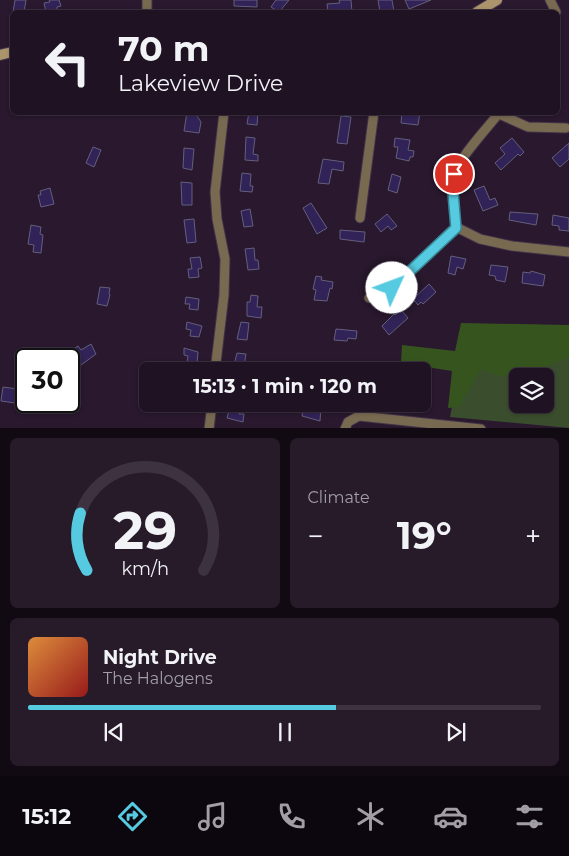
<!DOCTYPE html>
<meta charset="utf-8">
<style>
body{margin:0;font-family:Montserrat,sans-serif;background:#271b2a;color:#f1f3f6;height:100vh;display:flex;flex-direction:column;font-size:19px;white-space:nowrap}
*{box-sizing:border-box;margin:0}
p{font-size:16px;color:#a19ea5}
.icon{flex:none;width:28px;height:28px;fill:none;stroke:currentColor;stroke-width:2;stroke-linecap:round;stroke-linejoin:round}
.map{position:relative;height:428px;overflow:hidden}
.side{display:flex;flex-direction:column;gap:10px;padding:10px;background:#110a13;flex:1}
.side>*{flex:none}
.banner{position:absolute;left:10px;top:10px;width:550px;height:105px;border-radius:8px;box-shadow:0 1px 4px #0004,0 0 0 1px #3c3240;background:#1f1222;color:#f1f3f6;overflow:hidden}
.controls{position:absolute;left:509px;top:368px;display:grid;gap:10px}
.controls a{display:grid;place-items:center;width:45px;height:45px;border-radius:8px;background:#1f1222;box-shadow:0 1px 4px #0004,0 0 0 1px #3c3240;font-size:25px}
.speed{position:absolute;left:15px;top:348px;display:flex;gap:10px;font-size:25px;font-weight:700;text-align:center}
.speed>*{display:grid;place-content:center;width:65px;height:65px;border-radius:50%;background:#1f1222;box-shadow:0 1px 4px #0004,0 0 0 1px #3c3240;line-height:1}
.speed .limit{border:2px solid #111;border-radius:8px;background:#fff;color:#111}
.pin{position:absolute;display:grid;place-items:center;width:42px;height:42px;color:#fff;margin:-21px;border:2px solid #fff;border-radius:50%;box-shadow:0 1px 5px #0007}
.me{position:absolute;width:55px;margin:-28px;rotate:47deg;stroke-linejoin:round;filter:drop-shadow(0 0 4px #0008)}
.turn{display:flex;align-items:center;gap:18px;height:105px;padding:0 25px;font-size:22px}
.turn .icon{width:65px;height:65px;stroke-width:2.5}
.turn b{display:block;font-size:35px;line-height:42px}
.big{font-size:38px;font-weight:700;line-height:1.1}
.side .tile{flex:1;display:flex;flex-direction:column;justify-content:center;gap:8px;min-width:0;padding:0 18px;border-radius:8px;background:#271b2a}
.side .dial{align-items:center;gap:0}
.dial svg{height:130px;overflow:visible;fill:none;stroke:#3c3240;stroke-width:7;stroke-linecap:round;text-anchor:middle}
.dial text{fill:#f1f3f6;stroke:none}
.song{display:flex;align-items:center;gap:15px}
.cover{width:60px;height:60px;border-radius:8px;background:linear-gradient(135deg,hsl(30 70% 55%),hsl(0 70% 35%))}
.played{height:5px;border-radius:2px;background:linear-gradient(90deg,#55cae0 60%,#3c3240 60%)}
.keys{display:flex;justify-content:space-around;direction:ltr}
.heat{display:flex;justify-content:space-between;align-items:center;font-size:28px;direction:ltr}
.side .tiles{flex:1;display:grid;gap:10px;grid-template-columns:1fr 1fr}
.tile:last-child{grid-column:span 2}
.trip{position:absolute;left:139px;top:362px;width:292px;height:50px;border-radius:8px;background:#1f1222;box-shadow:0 1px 4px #0004,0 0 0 1px #3c3240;font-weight:700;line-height:50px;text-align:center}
.tabs{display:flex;height:80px;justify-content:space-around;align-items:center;background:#0c070e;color:#a19ea5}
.tabs .icon{width:35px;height:35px}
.tabs .selected{color:#55cae0}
.tabs b{font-size:22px;color:#f1f3f6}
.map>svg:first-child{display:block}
</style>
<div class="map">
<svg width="569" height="429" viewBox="0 0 569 429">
<rect width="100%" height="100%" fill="#29182e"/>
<path fill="#3a4d2d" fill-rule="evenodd" d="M 466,330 L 569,339 L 569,428 L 450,417 ZM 518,376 L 545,376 L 545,404 L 518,404 Z"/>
<path fill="#36551e" d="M 461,323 L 569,325 L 569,357 L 543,368 L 529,376 L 522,376 L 513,372 L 502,377 L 481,369 L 459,407 L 448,408 L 452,371 L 401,363 L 402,345 L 455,351 Z"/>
<path fill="#312357" stroke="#645f7c" d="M 15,0 L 26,0 L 24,12 L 13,12 Z
M 49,0 L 59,0 L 61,6 L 57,7 L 57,10 L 46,12 L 44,3 L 50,2 Z
M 234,0 L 257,0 L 257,7 L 234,6 Z
M 276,0 L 289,0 L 279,12 L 271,7 Z
M 339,0 L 351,0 L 352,12 L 328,12 L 327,4 L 340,3 Z
M 378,0 L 392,0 L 394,11 L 380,12 Z
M 405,0 L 431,0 L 409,9 Z
M 187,112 L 198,112 L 197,116 L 201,122 L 199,133 L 184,131 Z
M 249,112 L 258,112 L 257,125 L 247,124 Z
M 402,112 L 420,112 L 418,125 L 401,123 Z
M 341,116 L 351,117 L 347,144 L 337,143 Z
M 246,137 L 255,138 L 253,154 L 258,155 L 258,161 L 245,160 Z
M 395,138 L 410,140 L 408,150 L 414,151 L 413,157 L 410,157 L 409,161 L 396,158 L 398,147 L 394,147 Z
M 512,138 L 524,152 L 520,156 L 518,154 L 501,170 L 495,163 L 505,154 L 500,148 Z
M 569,143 L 569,159 L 560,167 L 552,158 Z
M 93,147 L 101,150 L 94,167 L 86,163 Z
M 184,148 L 194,149 L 192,170 L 183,168 Z
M 323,159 L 344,162 L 343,171 L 332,169 L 329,184 L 318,183 Z
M 242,173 L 251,174 L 250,186 L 253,186 L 252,192 L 240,191 Z
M 392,174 L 401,177 L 397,193 L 388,190 Z
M 181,182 L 192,183 L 192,205 L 182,205 Z
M 484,186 L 490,200 L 495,198 L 498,205 L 483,211 L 474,190 Z
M 50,188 L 54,204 L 41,207 L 38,195 L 41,195 L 40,191 Z
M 311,203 L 327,228 L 317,234 L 303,208 Z
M 250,209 L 253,226 L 244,227 L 241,211 Z
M 510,212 L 538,214 L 536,225 L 509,220 Z
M 387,214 L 397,226 L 391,230 L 388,226 L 381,232 L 375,224 Z
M 553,215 L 569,218 L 569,231 L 559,230 L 559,226 L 552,225 Z
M 194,219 L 196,242 L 187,243 L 184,220 Z
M 31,225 L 41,227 L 40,234 L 43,235 L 41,253 L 33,252 L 34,245 L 28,244 Z
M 340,230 L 365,232 L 364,242 L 340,239 Z
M 254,248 L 255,260 L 258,260 L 259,269 L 248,270 L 245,249 Z
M 451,256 L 466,259 L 463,269 L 457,267 L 455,275 L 448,273 Z
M 200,257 L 202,268 L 198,269 L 199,277 L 189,278 L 188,269 L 192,269 L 190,258 Z
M 491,265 L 508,267 L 505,282 L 496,280 L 495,276 L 489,275 Z
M 531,271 L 545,275 L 543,286 L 522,283 L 523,272 L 530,273 Z
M 316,276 L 322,277 L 321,280 L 333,282 L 332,289 L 330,288 L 327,301 L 314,300 L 316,290 L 313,289 Z
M 429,284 L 436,292 L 423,304 L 421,302 L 418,305 L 413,299 Z
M 100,287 L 110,288 L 109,294 L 110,295 L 107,306 L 97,304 Z
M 251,295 L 258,296 L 257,307 L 262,307 L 261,318 L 247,316 L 247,302 L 250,302 Z
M 186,297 L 199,299 L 198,310 L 189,309 L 190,304 L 185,304 Z
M 401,310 L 408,318 L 389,335 L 382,326 L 394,314 L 395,315 Z
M 187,322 L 202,326 L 199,337 L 190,336 L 191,330 L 186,329 Z
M 241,322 L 249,323 L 247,340 L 237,339 Z
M 336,329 L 357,331 L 356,339 L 348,338 L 347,341 L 334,340 Z
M 91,344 L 96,354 L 81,365 L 79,362 L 77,364 L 69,352 L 78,346 L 81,350 Z
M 184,348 L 198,352 L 197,364 L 187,362 L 188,356 L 184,355 Z
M 237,353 L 246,354 L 244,366 L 234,365 Z
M 422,382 L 431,383 L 430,398 L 422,397 Z
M 3,387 L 18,389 L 15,403 L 1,401 Z
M 310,404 L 319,404 L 321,406 L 320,421 L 302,416 L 303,410 L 309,411 Z
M 230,407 L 240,408 L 239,414 L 244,414 L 243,422 L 227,418 Z"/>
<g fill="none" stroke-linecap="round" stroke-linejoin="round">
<defs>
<path id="street" d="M 550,0 L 556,12
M 147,12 L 147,0
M 499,114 L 528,127 L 566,128
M 360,218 L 374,112
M 456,227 C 454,211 451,193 454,176 C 457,160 488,127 500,112
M 456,227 L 480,239 L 512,246 L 569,252
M 369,298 L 393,288 L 456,227
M 215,371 L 224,295 L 225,259 L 217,219 L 215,192 L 224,112
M 209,429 L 212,404
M 345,429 L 348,422 L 359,416 L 481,429"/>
<path id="secondary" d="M 477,12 L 497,0
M 0,55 L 12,52"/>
</defs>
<use href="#street" stroke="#433348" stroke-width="11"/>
<use href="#secondary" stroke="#433348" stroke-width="12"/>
<use href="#street" stroke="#786a51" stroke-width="9"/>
<use href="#secondary" stroke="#ab946c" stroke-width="10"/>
</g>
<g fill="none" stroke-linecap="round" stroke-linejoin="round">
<defs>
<path id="route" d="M 392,288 L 456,228 L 453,192 L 454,174"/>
</defs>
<use href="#route" stroke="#378392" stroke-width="12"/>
<use href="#route" stroke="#55cae0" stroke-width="9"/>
</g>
</svg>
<div class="controls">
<a><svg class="icon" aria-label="layers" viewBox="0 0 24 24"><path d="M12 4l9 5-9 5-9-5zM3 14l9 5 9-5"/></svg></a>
</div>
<div class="speed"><div class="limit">30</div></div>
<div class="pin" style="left:454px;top:174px;background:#d93025"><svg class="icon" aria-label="arrive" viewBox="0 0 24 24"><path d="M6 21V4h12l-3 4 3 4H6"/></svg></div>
<svg class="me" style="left:392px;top:288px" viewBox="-20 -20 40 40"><circle r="19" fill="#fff"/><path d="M0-13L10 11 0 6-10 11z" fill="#55cae0"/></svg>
<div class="trip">15:13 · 1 min · 120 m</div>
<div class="banner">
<div class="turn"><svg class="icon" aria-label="left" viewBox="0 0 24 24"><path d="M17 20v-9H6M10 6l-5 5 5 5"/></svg><div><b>70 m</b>Lakeview Drive</div></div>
</div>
</div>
<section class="side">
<div class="tiles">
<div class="tile dial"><svg viewBox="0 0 100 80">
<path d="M14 69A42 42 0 1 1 86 69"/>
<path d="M14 69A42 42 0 0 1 10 34" stroke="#55cae0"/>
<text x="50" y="56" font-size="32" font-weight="700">29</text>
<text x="50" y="72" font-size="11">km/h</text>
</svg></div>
<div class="tile"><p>Climate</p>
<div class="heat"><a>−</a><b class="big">19°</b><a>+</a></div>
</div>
<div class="tile">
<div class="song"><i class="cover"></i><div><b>Night Drive</b><p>The Halogens</p></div></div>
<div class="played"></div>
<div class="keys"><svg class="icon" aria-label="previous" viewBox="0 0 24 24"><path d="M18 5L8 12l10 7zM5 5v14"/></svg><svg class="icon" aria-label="pause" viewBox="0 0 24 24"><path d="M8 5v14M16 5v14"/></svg><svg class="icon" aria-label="next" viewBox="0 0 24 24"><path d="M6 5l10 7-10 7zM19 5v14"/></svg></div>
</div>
</div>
</section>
<nav class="tabs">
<b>15:12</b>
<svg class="icon selected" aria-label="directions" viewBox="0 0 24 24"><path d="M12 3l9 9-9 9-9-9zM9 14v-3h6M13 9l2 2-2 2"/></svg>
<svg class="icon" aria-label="music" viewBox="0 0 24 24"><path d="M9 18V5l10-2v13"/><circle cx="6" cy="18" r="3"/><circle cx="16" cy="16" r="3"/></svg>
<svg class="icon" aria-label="phone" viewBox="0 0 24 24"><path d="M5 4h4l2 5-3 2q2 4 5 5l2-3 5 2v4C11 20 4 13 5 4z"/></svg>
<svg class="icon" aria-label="climate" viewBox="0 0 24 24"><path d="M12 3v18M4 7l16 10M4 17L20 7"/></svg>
<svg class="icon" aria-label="car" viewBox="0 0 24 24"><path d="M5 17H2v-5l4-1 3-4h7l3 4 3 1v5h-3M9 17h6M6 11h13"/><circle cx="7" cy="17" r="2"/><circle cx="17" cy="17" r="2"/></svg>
<svg class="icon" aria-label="filters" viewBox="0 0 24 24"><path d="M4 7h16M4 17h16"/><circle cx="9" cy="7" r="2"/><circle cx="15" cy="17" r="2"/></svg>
</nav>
